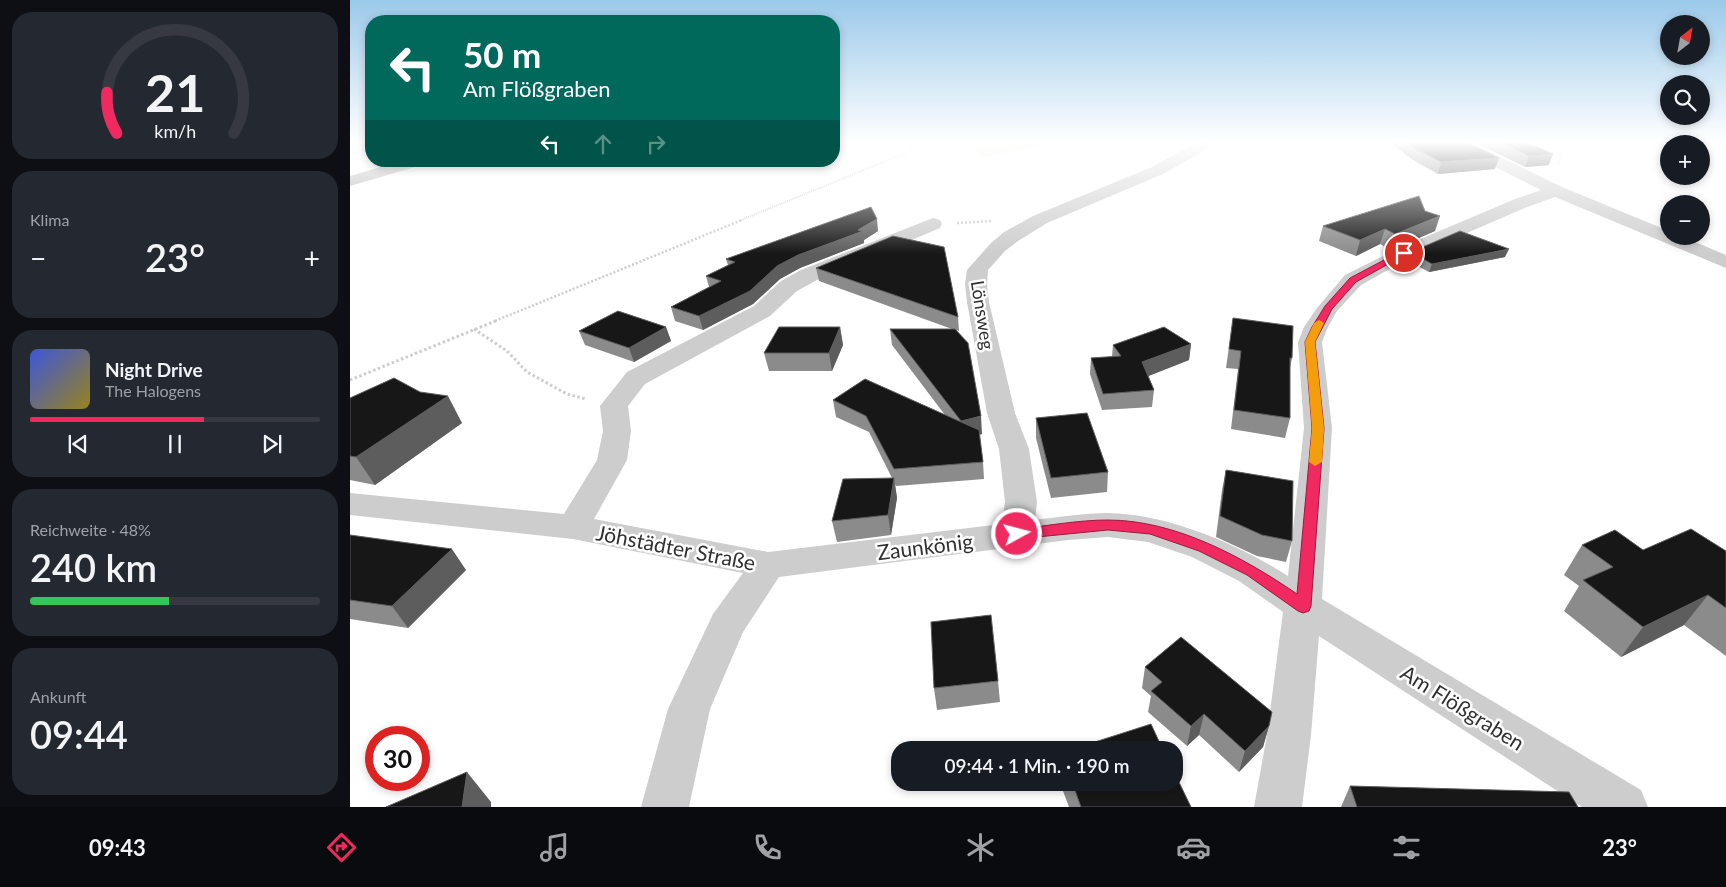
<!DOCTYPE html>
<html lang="de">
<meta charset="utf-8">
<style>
body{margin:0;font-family:Lato,sans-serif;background:#242831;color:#f1f3f6;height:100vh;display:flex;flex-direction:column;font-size:19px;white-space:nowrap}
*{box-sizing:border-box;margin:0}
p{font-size:16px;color:#9ea1a6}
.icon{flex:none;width:28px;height:28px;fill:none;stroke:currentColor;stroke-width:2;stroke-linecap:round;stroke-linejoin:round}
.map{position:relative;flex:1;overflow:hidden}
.side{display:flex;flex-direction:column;gap:12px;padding:12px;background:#0d0f14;width:350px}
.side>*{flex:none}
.guide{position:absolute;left:15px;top:15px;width:475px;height:152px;border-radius:20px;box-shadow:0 2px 8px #0003;background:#00695c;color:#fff;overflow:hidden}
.needle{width:32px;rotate:31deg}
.fabs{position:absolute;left:1310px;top:15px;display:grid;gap:10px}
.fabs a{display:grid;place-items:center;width:50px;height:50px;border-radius:50%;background:#171b24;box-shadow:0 2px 8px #0003;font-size:25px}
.speed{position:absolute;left:15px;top:726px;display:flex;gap:10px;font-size:25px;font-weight:700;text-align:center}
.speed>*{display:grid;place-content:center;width:65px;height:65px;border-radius:50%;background:#171b24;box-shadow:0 2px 8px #0003;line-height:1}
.speed .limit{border:8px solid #d22;background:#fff;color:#111}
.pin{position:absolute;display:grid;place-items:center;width:42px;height:42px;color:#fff;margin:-21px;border:2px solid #fff;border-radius:50%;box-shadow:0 1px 5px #0007}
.me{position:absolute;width:55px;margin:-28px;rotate:83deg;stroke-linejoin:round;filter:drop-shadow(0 0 4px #0008)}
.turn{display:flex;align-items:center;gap:18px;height:105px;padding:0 15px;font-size:22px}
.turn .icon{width:65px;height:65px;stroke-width:2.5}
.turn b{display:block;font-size:35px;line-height:42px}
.lanes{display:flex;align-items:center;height:48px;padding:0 15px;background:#0003;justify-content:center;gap:25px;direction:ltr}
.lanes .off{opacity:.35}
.big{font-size:38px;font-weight:600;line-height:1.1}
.side .card{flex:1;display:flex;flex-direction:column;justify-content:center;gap:8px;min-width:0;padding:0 18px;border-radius:20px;background:#242831}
.side .dial{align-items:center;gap:0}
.dial svg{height:130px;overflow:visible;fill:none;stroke:#363941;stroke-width:7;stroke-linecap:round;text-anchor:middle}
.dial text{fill:#f1f3f6;stroke:none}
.song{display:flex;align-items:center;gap:15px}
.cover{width:60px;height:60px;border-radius:8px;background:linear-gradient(135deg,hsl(230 70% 55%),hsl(50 70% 35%))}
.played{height:5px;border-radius:2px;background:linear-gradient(90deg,#f02961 60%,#363941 60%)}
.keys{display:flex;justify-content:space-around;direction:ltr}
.heat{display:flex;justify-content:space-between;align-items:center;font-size:28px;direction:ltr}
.charge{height:8px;border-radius:4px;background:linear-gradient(90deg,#34c759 48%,#363941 0)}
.trip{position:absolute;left:541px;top:741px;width:292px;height:50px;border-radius:20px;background:#171b24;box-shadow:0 2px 8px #0003;font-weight:600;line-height:50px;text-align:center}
.dock{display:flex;height:80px;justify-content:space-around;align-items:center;background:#090b0e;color:#9ea1a6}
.dock .icon{width:35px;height:35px}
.dock .current{color:#f02961}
.dock b{font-size:22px;color:#f1f3f6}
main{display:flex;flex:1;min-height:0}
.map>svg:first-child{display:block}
</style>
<main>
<section class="side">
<div class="card dial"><svg viewBox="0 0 100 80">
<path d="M14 69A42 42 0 1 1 86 69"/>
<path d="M14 69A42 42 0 0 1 8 44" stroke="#f02961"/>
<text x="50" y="56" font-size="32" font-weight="700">21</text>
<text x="50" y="72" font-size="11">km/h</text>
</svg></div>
<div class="card"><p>Klima</p>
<div class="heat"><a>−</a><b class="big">23°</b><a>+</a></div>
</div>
<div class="card">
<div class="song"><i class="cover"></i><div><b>Night Drive</b><p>The Halogens</p></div></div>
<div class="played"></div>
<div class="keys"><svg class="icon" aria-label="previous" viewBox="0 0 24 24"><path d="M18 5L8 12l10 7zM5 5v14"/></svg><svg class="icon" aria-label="pause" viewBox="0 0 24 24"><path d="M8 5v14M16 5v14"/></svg><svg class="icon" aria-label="next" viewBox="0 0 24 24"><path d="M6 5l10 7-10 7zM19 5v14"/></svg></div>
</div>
<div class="card"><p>Reichweite · 48%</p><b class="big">240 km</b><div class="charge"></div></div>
<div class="card"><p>Ankunft</p><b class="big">09:44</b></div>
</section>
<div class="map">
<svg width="1376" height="807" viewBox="0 0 1376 807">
<rect width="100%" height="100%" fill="#fff"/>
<path fill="#eaeedd" d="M 621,141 L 720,141 L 631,157 Z"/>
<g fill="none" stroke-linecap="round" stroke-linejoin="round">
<path stroke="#cdcdcd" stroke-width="2" stroke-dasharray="1 1" stroke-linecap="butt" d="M 1208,141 L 1212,154 L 1208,166
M 389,221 L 585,141"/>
<path stroke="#cdcdcd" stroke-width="2.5" stroke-dasharray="2 2" stroke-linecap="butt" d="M 607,223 L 641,221
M 145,321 L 392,220"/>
<path stroke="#cdcdcd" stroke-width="3" stroke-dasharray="2.5 2.5" stroke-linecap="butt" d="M 124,329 L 157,351 L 177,372 L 217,394 L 236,399
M 0,380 L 148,320"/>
<path fill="#cdcdcd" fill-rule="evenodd" d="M 849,141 L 866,141 L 852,152 L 813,174 L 697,223 L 668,241 L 655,251 L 638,270 L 637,284 L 639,302 L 665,413 L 679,449 L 687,502 L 685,520 C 709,517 734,513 758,513 C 818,514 888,544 938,576 L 954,428 L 948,342 L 954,327 L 967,308 L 995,275 L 1047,249 L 1165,199 L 1191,190 L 1100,144 L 1098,141 L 1117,141 L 1212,187 L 1319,231 L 1319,236 L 1331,236 L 1376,255 L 1376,268 L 1205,197 L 1177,207 L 1061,257 L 1011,285 L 987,311 L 978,327 L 972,342 L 982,428 L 972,599 L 1291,790 L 1298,807 L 1232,807 L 969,636 L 961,735 L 952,807 L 904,807 L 917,735 L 933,612 L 889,581 L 842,557 L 798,542 L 758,537 L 718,540 L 429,577 L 393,632 L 360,709 L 339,807 L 291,807 L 318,709 L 363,614 L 393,573 L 223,539 L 0,515 L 0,493 L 214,514 L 247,460 L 253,431 L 250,406 L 277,372 L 404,306 L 431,281 L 451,270 L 583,218 L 590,220 L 592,224 L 590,228 L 467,280 L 447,291 L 420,316 L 295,384 L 278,406 L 281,431 L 277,460 L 244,519 L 418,552 L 652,524 L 655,502 L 649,449 L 637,413 L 617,302 L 615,284 L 617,270 L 641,243 L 654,232 L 683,216 L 802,167 Z"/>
<path fill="#a8a8a8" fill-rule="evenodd" d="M 51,161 L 77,161 L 75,164 L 0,186 L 0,176 Z"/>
</g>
<path fill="#8b8b8b" d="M 1038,141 L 1115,141 L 1145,169 L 1088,174 L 1063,160 Z
M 1122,141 L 1174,141 L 1199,165 L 1175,167 Z
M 1075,211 L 1085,231 L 1041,250 L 1030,244 L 1006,256 L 969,241 L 973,226 Z
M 528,231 L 514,240 L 514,243 L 450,268 L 430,279 L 403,304 L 353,330 L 325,321 L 321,307 L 359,287 L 356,276 L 378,265 L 376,259 Z
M 1061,252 L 1155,257 L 1079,272 L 1058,261 Z
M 466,268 L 608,317 L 609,331 L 606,330 L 632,434 L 629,435 L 633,462 L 634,479 L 546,486 L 545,484 L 547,498 L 541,535 L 487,542 L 482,521 L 542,478 L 519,432 L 486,417 L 483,400 L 595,415 L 542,345 L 540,329 L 602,329 L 469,281 Z
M 883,318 L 942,358 L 940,368 L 940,418 L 935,438 L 881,429 L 888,369 L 876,368 Z
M 316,327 L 321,341 L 284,362 L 235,345 L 229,331 Z
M 490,327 L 493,345 L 482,371 L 419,371 L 414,353 Z
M 841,344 L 839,360 L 798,376 L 804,390 L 802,407 L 752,410 L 740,374 L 741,358 L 762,357 L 763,345 Z
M 70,392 L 112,423 L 25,485 L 0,480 L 0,398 Z
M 686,418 L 758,472 L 757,492 L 701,498 L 686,438 Z
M 876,470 L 942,541 L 936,562 L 907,556 L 866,537 L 872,490 Z
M 0,535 L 116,570 L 58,628 L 0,619 Z
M 1232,545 L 1293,550 L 1376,551 L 1376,656 L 1334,625 L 1271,657 L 1214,611 L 1229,586 L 1214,575 Z
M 795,667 L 919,726 L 913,747 L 889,772 L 849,735 L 837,746 L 798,712 L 801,696 L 792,688 Z
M 648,681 L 650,702 L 587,710 L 584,688 Z
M 825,782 L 841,807 L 719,807 L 710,783 Z
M 1000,786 L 1228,807 L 991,807 Z"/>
<path fill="#5d5d5d" d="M 1203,154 L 1199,165 L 1175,167 L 1179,156 Z
M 1149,158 L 1145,169 L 1088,174 L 1091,162 Z
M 1090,216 L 1085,231 L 1041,250 L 1045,234 Z
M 527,219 L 528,231 L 514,240 L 514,243 L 450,268 L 430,279 L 403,304 L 353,330 L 349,316 L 427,266 L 448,255 L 508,230 Z
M 1035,229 L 1030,244 L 1006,256 L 1010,240 Z
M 1159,249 L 1155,257 L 1079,272 L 1082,264 Z
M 316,327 L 321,341 L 284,362 L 279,348 Z
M 490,327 L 493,345 L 482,371 L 479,353 Z
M 841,344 L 839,360 L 791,379 L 792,362 Z
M 98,396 L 112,423 L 25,485 L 6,457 Z
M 631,416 L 632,434 L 613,438 L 611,421 Z
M 544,478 L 547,498 L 541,535 L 538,515 Z
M 102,549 L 116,570 L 58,628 L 42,606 Z
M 1358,595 L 1334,625 L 1271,657 L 1293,627 Z
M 854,714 L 849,735 L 837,746 L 841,726 Z
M 919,726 L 913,747 L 889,772 L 895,751 Z
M 117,772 L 141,802 L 141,807 L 112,807 Z"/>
<path fill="#171717" stroke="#5d5d5d" d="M 1055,141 L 1115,141 L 1149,158 L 1091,162 L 1066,149 Z
M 1148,141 L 1174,141 L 1203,154 L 1179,156 Z
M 1069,196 L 1075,211 L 1090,216 L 1045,234 L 1035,229 L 1010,240 L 973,226 Z
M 521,207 L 527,219 L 508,230 L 513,231 L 448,255 L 427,266 L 400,291 L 349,316 L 321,307 L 371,281 L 356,276 L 385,262 L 376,259 Z
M 1110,231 L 1159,249 L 1082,264 L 1061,252 Z
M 543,236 L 594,247 L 608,317 L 466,268 Z
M 268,311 L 316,327 L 279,348 L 229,331 Z
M 883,318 L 943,326 L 942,358 L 940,358 L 940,418 L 884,410 L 891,351 L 879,349 Z
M 429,327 L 490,327 L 479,353 L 414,353 Z
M 814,327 L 841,344 L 792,362 L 804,390 L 753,394 L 741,358 L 771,356 L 763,345 Z
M 540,329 L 605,329 L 618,343 L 631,416 L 611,421 Z
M 44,378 L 70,392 L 98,396 L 6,457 L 0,456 L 0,398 Z
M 515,379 L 629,430 L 633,462 L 544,469 L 516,416 L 483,400 Z
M 737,413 L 758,472 L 701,478 L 686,418 Z
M 876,470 L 943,481 L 942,541 L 912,535 L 870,516 Z
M 544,478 L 538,515 L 482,521 L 493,479 Z
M 1341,529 L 1376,551 L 1376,608 L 1358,595 L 1293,627 L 1233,580 L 1263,567 L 1232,545 L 1265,530 L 1293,550 Z
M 0,535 L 102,549 L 42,606 L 0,600 Z
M 641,615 L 648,681 L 584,688 L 581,622 Z
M 831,637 L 922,712 L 919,726 L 895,751 L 854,714 L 841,726 L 801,691 L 812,682 L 795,667 Z
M 801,724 L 813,750 L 720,750 Z
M 117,772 L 112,807 L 36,807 Z
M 825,774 L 841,807 L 731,807 L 722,782 L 825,782 Z
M 1000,786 L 1219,792 L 1228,807 L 1007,807 Z"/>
<linearGradient id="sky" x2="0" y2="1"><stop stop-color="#9bc9ea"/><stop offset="0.56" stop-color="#fff"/><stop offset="1" stop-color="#fff" stop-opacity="0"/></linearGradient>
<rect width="1376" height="254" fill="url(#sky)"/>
<path fill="#f02961" stroke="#9c1b3f" d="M 1051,251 L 1058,253 L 1006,282 L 982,309 L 965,342 L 974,428 L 961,606 L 959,611 L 953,613 L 948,611 L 897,575 L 849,551 L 800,534 L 758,530 L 667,539 L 662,538 L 660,534 L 662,530 L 667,529 C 697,526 728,520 758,520 C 825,520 893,557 947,594 L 962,428 L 955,342 L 962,327 L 975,306 L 1000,278 Z"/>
<path fill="#f59e0b" d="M 969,320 L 974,323 L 965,342 L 974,428 L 972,462 L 965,466 L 959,462 L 962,428 L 955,342 L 964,323 Z"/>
<g text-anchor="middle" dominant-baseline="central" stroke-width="5" stroke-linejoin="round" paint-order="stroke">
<g font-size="18" fill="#303030" stroke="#fff">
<text transform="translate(633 315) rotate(81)">Lönsweg</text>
</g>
<g font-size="21" fill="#303030" stroke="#fff">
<text transform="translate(575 546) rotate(-7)">Zaunkönig</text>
<text transform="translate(326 547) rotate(11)">Jöhstädter Straße</text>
<text transform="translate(1113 707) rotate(32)">Am Flößgraben</text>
</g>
</g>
</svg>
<div class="fabs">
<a><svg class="needle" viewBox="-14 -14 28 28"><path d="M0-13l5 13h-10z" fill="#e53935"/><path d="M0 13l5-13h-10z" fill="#9ea1a6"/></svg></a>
<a><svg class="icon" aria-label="search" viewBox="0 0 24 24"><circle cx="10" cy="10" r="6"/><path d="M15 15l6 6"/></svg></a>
<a>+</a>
<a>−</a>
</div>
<div class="speed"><div class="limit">30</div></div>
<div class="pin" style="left:1054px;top:253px;background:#d93025"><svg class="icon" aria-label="arrive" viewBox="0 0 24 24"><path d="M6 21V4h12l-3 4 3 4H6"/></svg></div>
<svg class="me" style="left:667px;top:534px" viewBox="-20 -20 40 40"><circle r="17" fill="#f02961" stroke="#fff" stroke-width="3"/><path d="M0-11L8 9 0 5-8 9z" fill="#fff"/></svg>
<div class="trip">09:44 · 1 Min. · 190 m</div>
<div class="guide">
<div class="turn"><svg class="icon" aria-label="left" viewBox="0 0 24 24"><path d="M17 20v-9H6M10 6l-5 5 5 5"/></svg><div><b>50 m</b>Am Flößgraben</div></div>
<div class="lanes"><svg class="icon" aria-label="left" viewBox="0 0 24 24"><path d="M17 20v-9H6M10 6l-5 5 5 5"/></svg><svg class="icon off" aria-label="ahead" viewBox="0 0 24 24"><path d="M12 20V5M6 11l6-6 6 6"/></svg><svg class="icon off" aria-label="right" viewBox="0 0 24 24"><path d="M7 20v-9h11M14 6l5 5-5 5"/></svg></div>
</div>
</div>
</main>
<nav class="dock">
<b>09:43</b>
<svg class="icon current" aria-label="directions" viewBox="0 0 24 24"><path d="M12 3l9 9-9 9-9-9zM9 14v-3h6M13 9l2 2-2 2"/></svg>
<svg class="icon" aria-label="music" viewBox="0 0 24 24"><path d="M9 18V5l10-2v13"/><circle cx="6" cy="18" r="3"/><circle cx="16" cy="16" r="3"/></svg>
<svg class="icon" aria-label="phone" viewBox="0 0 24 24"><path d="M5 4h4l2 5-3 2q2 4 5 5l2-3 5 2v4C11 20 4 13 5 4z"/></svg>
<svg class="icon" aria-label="climate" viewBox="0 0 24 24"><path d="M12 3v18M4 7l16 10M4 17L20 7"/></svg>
<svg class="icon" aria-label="car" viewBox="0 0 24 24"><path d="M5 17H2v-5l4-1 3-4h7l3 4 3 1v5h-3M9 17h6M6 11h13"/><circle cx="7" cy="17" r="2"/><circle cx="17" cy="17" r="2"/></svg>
<svg class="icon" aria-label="filters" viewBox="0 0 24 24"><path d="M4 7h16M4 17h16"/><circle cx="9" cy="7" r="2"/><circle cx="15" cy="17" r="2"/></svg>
<b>23°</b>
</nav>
